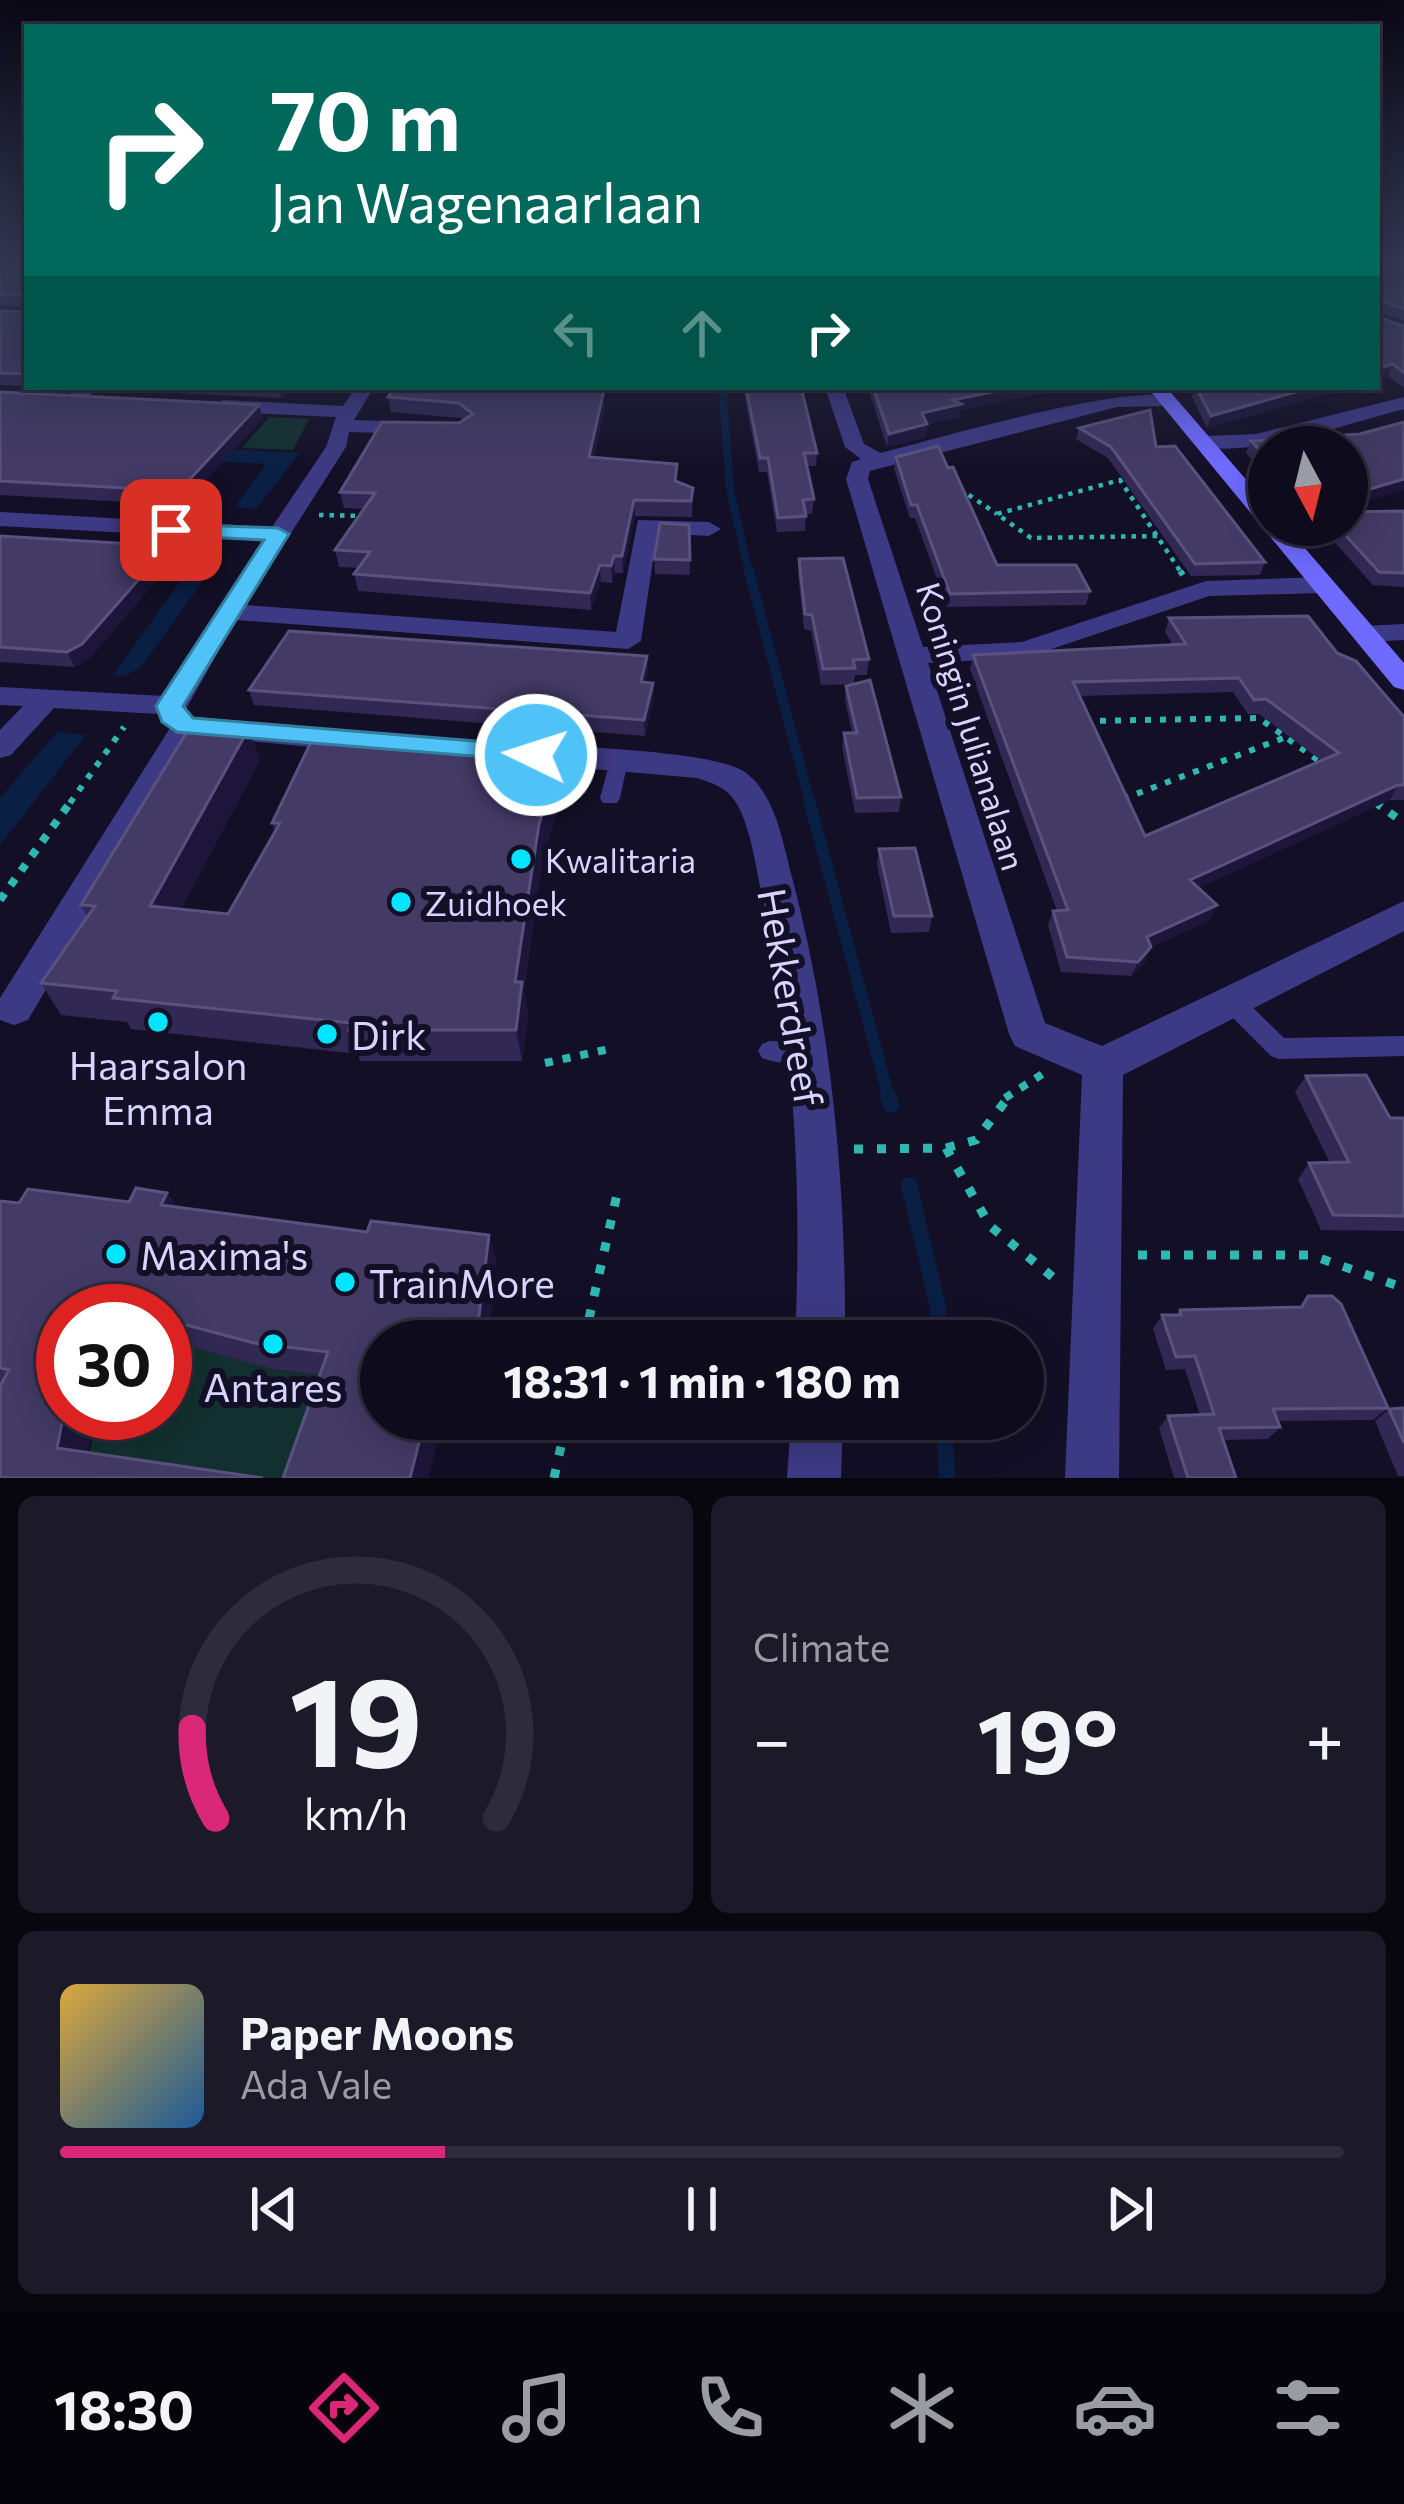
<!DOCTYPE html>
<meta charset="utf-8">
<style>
body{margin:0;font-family:Commissioner,sans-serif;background:#1c1929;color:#f1f3f6;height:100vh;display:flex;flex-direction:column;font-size:45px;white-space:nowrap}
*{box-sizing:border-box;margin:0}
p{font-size:39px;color:#9b9ba3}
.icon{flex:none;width:66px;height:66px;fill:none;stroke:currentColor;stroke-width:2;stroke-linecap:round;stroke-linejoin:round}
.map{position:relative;height:1478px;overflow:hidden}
.side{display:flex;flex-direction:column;gap:18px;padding:18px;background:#08060f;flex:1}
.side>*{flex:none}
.guide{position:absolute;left:24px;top:24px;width:1356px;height:366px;border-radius:0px;box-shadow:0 6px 30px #0003,0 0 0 3px #2e2b3b;background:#00695c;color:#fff;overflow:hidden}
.needle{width:78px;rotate:173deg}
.fabs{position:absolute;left:1248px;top:426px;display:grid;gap:24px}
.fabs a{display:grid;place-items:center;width:120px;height:120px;border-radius:50%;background:#0e0b1c;box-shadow:0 6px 30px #0003,0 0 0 3px #2e2b3b;font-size:60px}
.speed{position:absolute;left:36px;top:1284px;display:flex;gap:24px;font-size:60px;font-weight:700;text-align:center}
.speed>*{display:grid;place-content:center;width:156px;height:156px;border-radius:50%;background:#0e0b1c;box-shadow:0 6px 30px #0003,0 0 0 3px #2e2b3b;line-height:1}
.speed .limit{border:18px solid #d22;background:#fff;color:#111}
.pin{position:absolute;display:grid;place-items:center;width:102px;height:102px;color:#fff;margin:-51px;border-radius:24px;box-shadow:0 6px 18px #0006}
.me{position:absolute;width:132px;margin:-66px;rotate:274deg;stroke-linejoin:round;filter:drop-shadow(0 0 9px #0008)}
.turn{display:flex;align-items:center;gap:42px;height:252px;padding:0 48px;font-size:54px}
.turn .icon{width:156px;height:156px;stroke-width:2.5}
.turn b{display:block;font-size:84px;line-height:102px}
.lanes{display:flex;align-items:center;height:114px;padding:0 48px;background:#0003;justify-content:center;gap:60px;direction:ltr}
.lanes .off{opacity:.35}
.big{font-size:90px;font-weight:700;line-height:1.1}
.side .tile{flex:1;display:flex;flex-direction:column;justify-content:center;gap:18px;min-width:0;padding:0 42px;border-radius:18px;background:#1c1929}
.side .dial{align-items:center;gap:0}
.dial svg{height:312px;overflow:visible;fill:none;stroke:#2e2b3b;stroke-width:7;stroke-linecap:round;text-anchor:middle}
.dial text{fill:#f1f3f6;stroke:none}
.song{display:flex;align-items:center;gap:36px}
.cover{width:144px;height:144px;border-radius:18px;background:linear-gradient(135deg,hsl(40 70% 55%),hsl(210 70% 35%))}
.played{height:12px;border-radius:6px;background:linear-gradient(90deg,#db2777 30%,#2e2b3b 30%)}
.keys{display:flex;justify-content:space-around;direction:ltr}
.heat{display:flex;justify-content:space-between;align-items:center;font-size:66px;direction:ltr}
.side .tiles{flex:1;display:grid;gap:18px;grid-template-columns:1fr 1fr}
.tile:last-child{grid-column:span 2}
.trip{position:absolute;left:360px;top:1320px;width:684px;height:120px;border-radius:60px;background:#0e0b1c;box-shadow:0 6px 30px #0003,0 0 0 3px #2e2b3b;font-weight:700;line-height:120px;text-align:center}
.menu{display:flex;height:192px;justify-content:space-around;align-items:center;background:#06040b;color:#9b9ba3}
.menu .icon{width:84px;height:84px}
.menu .on{color:#db2777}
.menu b{font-size:54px;color:#f1f3f6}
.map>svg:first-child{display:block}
</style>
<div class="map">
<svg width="1404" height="1478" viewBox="0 0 1404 1478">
<rect width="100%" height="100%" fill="#130f26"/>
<path fill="#12302f" d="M 269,417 L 309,419 L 293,450 L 242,448 Z
M 197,1348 L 272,1369 L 343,1378 L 309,1478 L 129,1478 L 87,1467 L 97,1413 L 165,1413 L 165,1352 Z"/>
<path fill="#0a1f44" d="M 0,437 L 300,453 L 256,509 L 235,507 L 266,464 L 0,449 Z
M 204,557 L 214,557 L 216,563 L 141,667 L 125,676 L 113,675 L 194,562 Z
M 57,732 L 86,735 L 0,845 L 0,798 Z"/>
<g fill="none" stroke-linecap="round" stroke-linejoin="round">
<path stroke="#0a1f44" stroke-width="6" d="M 722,387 L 723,397"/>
<path stroke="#0a1f44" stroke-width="8" d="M 723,394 L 730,489 L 749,574"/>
<path stroke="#0a1f44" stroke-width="10" d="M 749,571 L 810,803"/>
<path stroke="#0a1f44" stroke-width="12" d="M 809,800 L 889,1098"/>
<path stroke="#0a1f44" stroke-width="16" d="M 888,1095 L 891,1105
M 909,1185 L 938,1307 L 940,1341
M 944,1419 L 947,1478"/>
<path stroke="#2fb8b0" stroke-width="3" stroke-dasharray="3 4.5" stroke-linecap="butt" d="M 1394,259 L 1404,265"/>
<path stroke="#2fb8b0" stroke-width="4.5" stroke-dasharray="4.5 6" stroke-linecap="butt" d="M 960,489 L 997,514
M 319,515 L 366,516
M 1157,536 L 1031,538 L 997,514 L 1120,480 L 1182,574"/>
<path stroke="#2fb8b0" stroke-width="6" stroke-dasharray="6 9" stroke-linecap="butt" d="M 1180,571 L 1183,575
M 1085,721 L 1259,718 L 1326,766
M 1123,799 L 1286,737
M 70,803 L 124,727"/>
<path stroke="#2fb8b0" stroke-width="8" stroke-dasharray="8 10" stroke-linecap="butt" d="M 1375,802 L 1404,823
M 0,900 L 72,800
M 545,1063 L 614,1048
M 1005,1098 L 1044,1073"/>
<path stroke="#2fb8b0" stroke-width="9" stroke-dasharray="9 14" stroke-linecap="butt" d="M 946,1148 L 990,1226 L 1060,1283
M 854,1149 L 946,1148 L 976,1140 L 1010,1095
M 1138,1255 L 1311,1255 L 1404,1288
M 584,1341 L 618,1190
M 554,1478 L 567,1419"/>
<path fill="#3d3a85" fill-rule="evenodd" d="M 619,755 L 628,761 L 620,798 L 617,803 L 603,803 L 600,798 L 610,761 Z
M 1229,989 L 1237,992 L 1284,1038 L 1404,1036 L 1404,1056 L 1279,1059 L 1271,1056 L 1221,1006 L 1218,999 L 1221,992 Z
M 770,1041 L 806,1042 L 814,1045 L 818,1052 L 814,1059 C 799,1065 777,1064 762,1058 L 758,1051 L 762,1044 Z"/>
<path fill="#3d3a85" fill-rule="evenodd" d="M 78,387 L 99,387 L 82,402 L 68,402 L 65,398 Z
M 356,387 L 374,387 L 354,420 L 419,422 L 429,428 L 419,434 L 349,432 L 346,447 L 245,605 L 616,632 L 638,520 L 709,522 L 721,529 L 709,536 L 657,533 L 641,641 L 628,649 L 236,620 L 186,709 L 194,717 L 386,734 L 401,744 L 386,754 L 195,736 L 28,1020 L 14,1025 L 0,1020 L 0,998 L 170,728 L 158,714 L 54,708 L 11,755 L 0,758 L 0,730 L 23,706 L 0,705 L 0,687 L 164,696 L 263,540 L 0,526 L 0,512 L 272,527 L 326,447 L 336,417 L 223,412 L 213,406 L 223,400 L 343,406 Z
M 825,387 L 843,387 L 864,444 L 881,453 C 930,441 1144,377 1177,400 L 1167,406 L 1117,407 L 870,471 L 868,479 L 923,647 L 1022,642 L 1206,581 L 1322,577 L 1335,585 L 1322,593 L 1209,596 L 1025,658 L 928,663 L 1045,1023 L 1102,1046 L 1404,901 L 1404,931 L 1123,1075 L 1119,1478 L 1065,1478 L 1082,1075 L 1015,1046 L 1009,1034 L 846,479 L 852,462 L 861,459 L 845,447 Z
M 1404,397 L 1404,409 C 1363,419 1226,466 1195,442 L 1205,436 L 1256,434 Z
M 1404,624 L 1404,640 L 1364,642 L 1351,634 L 1364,626 Z
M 488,742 C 540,746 705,748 743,771 C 775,791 783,843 792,877 C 832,1029 846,1184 845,1341 L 795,1341 C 802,1189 795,1038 761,890 C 755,863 750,824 735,801 C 726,787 712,783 697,778 L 477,759 L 473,752 Z
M 791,1419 L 843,1419 L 841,1478 L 787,1478 Z"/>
<path fill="#6f6bff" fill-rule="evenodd" d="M 1147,387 L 1166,387 L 1269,506 L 1269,525 L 1285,525 L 1404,663 L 1404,690 L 1394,687 Z"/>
</g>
<path fill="#312854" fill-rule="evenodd" d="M 0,262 L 27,262 L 27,386 L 0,385 L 0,311 L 25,312 L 26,307 L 0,306 Z
M 1377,269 L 1404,269 L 1404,321 L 1379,312 L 1380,318 L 1404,326 L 1404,388 L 1388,376 L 1377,379 Z
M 44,387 L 309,387 L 304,392 L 288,391 L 281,398 Z
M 395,387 L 596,387 L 595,390 L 605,405 L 594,457 L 677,481 L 693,488 L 692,517 L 635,516 L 623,573 L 615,573 L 612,583 L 601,582 L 591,610 L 358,591 L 354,574 L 359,568 L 339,567 L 335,550 L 364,509 L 344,508 L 340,492 L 464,420 L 461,418 L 391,412 L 388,397 Z
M 743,387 L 801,387 L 817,453 L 816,466 L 807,466 L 814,499 L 812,514 L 806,514 L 805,531 L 777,532 L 767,472 L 759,472 Z
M 868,387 L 1071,387 L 960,410 L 959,417 L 927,424 L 926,437 L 887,447 Z
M 1195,387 L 1350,387 L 1207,428 L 1192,397 Z
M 0,392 L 263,418 L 183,505 L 0,495 Z
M 1079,428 L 1156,447 L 1265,562 L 1260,575 L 1191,576 L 1108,458 L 1076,439 Z
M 1360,434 L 1404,490 L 1269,447 L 1269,479 L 1246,453 L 1251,441 Z
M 896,457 L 997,565 L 1090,591 L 1086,605 L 947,607 L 915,518 L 910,518 L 894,469 Z
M 1404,511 L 1404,587 L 1373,585 L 1319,525 L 1347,525 Z
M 689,525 L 690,575 L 655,574 L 654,559 Z
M 0,536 L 168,546 L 173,561 L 89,659 L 75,667 L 0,662 Z
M 799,559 L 869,659 L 867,675 L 855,675 L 854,684 L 901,797 L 899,812 L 855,813 L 842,747 L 844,733 L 852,733 L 845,700 L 846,686 L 853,684 L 821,685 L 811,631 L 804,629 L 798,574 Z
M 1169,618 L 1337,653 L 1404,717 L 1404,800 L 1390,800 L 1198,888 L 1210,920 L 1151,947 L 1145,962 L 1131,976 L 1061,972 L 1048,925 L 1053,911 L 1057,911 L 970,669 L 973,655 L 1173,645 L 1165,632 ZM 1233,692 L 1248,714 L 1259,714 L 1322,761 L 1145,836 L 1080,696 Z
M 647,656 L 648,671 L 645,682 L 653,683 L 654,698 L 645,736 L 254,705 L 249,690 Z
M 347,745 L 524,751 L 525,758 L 564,792 L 543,856 L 524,990 L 528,1014 L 522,1061 L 360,1061 L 358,1054 L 131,1029 L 127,1022 L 61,1015 L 41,983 L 87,916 L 81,905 L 260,760 L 181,909 L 228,914 L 275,832 L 272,823 Z
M 879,849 L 932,916 L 929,932 L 891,933 L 877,865 Z
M 1306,1076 L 1390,1118 L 1404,1118 L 1404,1231 L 1321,1230 L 1298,1179 L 1309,1163 L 1330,1163 L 1295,1092 Z
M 167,1193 L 177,1207 L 367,1232 L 489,1235 L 497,1264 L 381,1341 L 381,1419 L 443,1419 L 428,1478 L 283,1478 L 320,1375 L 272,1369 L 195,1348 L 165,1353 L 165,1311 L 63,1311 L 93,1422 L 0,1478 L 0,1201 L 19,1203 L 129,1202 Z
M 1308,1296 L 1388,1408 L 1373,1420 L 1278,1421 L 1280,1427 L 1268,1439 L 1223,1440 L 1236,1478 L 1174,1478 L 1159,1428 L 1168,1416 L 1200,1415 L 1185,1369 L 1166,1370 L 1153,1329 L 1162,1315 L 1176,1315 L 1180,1310 L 1298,1308 Z
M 1404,1408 L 1404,1476 L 1398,1476 L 1375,1421 L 1389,1409 Z"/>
<path fill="#1d163a" d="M 1393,364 L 1388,376 L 1377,379 L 1377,369 Z
M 278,387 L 286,387 L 288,391 L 281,398 Z
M 1016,387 L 1071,387 L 960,410 L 959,417 L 927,424 L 926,437 L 887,447 L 889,434 L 922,413 L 953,400 Z
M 1313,387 L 1350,387 L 1207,428 L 1211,416 Z
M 604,390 L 605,405 L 590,472 L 589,457 Z
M 259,405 L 263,418 L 183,505 L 179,491 Z
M 1404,479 L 1404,490 L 1347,507 L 1347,496 Z
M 634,500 L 635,516 L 623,573 L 622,556 Z
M 168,546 L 173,561 L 89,659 L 75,667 L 67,652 Z
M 614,556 L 615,573 L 612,583 L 611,566 Z
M 600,565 L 601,582 L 591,610 L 590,593 Z
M 647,656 L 648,671 L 642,697 L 641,682 Z
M 653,683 L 654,698 L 645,736 L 644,720 Z
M 249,728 L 260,760 L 166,938 L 150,906 Z
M 560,761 L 564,792 L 543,856 L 524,990 L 528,1014 L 522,1061 L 516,1030 L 515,982 L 539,824 Z
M 1398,785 L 1390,800 L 1183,895 L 1190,880 Z
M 1217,905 L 1210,920 L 1141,952 L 1147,937 Z
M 1151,947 L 1145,962 L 1131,976 L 1138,962 Z
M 167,1193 L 187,1222 L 161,1205 Z
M 489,1235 L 497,1264 L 488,1341 L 476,1341 Z
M 64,1413 L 98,1413 L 93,1422 L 85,1472 L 57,1448 Z
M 425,1419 L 443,1419 L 428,1478 L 410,1478 Z"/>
<path fill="#433a66" stroke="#5a527e" stroke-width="3" fill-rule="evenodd" d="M 0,262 L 27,262 L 27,374 L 0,373 L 0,311 L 25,312 L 26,295 L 0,295 Z
M 1377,269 L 1404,269 L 1404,309 L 1379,300 L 1380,318 L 1404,326 L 1404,373 L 1393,364 L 1377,369 Z
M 395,387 L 591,387 L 590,390 L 604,390 L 589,457 L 677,464 L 675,481 L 693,488 L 691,501 L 634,500 L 622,556 L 614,556 L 611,566 L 600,565 L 590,593 L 354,574 L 370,552 L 335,550 L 375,493 L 340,492 L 382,422 L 459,423 L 473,414 L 459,403 L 388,397 Z
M 746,387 L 801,387 L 817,453 L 804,453 L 814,499 L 803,500 L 806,516 L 778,518 L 768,458 L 760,458 Z
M 873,387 L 1016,387 L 953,400 L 961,404 L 922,413 L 927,424 L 889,434 Z
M 1196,387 L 1313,387 L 1211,416 Z
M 0,392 L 259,405 L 179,491 L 0,481 Z
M 1150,410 L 1156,447 L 1175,446 L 1265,562 L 1195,564 L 1111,447 L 1079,428 Z
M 1404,422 L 1404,479 L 1347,496 L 1347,447 L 1269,447 L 1269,461 L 1251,441 L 1360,434 Z
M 938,446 L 948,468 L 953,467 L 997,565 L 1076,565 L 1090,591 L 950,594 L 917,505 L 911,505 L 896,457 Z
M 1404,511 L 1404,573 L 1379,572 L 1336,525 L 1347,525 L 1347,512 Z
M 660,523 L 689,525 L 690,560 L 654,559 Z
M 0,536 L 168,546 L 82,644 L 67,652 L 0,647 Z
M 843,558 L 869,659 L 853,660 L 855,668 L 823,669 L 812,615 L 805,614 L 799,559 Z
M 1308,616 L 1337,653 L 1356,661 L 1404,717 L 1404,785 L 1398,785 L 1190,880 L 1217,905 L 1147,937 L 1151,947 L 1138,962 L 1067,957 L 1053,911 L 1068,910 L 973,655 L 1186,644 L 1169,618 ZM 1239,678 L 1254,700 L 1266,699 L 1339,753 L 1145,836 L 1073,682 Z
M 289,631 L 647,656 L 641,682 L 653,683 L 644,720 L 249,690 Z
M 870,680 L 901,797 L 857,798 L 844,733 L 857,733 L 846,686 Z
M 190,727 L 249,728 L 150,906 L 228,914 L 280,823 L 272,823 L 311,742 L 347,745 L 352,737 L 524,751 L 521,758 L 560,761 L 539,824 L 515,982 L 522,982 L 516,1030 L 349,1030 L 351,1023 L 113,998 L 117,991 L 41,983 L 95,906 L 81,905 Z
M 915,848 L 932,916 L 894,916 L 879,849 Z
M 1366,1075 L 1390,1118 L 1404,1118 L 1404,1216 L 1333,1215 L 1309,1163 L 1349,1162 L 1306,1076 Z
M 136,1188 L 167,1193 L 161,1205 L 367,1232 L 371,1221 L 489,1235 L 476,1341 L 381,1341 L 381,1419 L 425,1419 L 410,1478 L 283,1478 L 328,1352 L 254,1343 L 175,1322 L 165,1323 L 165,1311 L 63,1311 L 64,1413 L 57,1448 L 263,1478 L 0,1478 L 0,1386 L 9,1370 L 0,1368 L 0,1201 L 19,1203 L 28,1189 L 129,1202 Z
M 1308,1296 L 1332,1296 L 1341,1304 L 1388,1408 L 1273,1409 L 1280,1427 L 1219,1428 L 1236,1478 L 1188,1478 L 1168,1416 L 1214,1414 L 1195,1356 L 1176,1357 L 1162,1315 L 1181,1315 L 1180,1310 L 1302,1307 Z
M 1404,1408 L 1404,1443 L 1389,1409 Z"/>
<linearGradient id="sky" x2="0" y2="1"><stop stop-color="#0a0815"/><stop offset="0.56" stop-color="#333752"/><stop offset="1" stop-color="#333752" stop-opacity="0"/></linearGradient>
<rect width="1404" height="466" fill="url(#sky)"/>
<path fill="#4fc3f7" stroke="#337fa1" stroke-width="3" d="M 171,524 L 278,528 L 289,534 L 183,706 L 193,718 L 536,746 L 550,755 L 546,762 L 177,732 L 162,722 L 156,706 L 264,540 L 163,535 L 163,526 Z"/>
<g fill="#00e5ff" stroke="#130f26" stroke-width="4.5">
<circle cx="521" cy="859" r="12"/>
<circle cx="401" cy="902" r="12"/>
<circle cx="158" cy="1022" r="12"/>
<circle cx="327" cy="1034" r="12"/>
<circle cx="116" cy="1254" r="12"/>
<circle cx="345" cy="1282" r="12"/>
<circle cx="273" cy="1344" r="12"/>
</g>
<g text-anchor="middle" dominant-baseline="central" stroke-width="12" stroke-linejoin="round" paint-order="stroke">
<g font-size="33" fill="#d9d4ff" stroke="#130f26">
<text transform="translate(972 726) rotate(73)">Koningin Julianalaan</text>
</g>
<g font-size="33" fill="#d9d4ff" stroke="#130f26" text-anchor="start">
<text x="545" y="859">Kwalitaria</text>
<text x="425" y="902">Zuidhoek</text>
</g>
<g font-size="39" fill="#d9d4ff" stroke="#130f26">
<text transform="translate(792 997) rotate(80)">Hekkerdreef</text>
</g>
<g font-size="39" fill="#d9d4ff" stroke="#130f26" text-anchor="start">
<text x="351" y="1034">Dirk</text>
<text x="158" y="1064" text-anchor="middle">Haarsalon<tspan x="158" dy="45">Emma</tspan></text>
<text x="140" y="1254">Maxima's</text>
<text x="369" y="1282">TrainMore</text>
<text x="273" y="1386" text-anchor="middle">Antares</text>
</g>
</g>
</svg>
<div class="fabs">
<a><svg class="needle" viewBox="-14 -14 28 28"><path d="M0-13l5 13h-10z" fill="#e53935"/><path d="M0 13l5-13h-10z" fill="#9b9ba3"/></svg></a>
</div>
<div class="speed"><div class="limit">30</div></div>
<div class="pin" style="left:171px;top:530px;background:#d93025"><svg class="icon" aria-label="arrive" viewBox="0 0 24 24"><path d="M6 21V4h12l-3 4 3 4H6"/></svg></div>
<svg class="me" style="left:536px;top:755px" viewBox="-20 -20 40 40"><circle r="17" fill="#4fc3f7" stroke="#fff" stroke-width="3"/><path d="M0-11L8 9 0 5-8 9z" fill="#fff"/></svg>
<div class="trip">18:31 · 1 min · 180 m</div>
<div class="guide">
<div class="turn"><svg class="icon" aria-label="right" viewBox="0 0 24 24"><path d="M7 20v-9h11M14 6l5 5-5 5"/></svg><div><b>70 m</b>Jan Wagenaarlaan</div></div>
<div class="lanes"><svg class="icon off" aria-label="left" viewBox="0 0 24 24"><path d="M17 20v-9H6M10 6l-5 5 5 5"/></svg><svg class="icon off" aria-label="ahead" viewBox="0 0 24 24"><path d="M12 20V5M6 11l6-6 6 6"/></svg><svg class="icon" aria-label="right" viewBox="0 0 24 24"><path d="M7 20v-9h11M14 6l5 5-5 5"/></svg></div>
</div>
</div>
<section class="side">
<div class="tiles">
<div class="tile dial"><svg viewBox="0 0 100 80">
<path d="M14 69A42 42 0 1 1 86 69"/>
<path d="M14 69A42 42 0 0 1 8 46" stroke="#db2777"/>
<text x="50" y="56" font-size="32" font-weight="700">19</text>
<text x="50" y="72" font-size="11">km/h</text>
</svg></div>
<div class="tile"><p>Climate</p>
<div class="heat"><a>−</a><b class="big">19°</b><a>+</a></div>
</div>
<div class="tile">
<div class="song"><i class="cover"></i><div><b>Paper Moons</b><p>Ada Vale</p></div></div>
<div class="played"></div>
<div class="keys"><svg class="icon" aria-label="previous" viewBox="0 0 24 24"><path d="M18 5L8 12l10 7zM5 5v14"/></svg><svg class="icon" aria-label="pause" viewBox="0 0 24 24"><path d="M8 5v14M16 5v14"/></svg><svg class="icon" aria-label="next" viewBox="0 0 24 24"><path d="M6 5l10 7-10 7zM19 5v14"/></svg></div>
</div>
</div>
</section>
<nav class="menu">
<b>18:30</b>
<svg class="icon on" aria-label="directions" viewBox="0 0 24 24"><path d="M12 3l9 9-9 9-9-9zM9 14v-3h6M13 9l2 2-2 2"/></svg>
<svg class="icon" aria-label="music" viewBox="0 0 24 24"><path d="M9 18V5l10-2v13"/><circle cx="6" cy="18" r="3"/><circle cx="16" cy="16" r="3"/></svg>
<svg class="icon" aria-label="phone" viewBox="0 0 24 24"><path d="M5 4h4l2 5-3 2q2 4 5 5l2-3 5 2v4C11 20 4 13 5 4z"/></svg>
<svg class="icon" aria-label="climate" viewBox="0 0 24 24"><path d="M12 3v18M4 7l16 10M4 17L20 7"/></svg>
<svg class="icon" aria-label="car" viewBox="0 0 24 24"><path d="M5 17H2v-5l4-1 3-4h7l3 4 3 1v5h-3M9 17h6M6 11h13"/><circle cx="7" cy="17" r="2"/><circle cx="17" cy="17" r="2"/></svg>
<svg class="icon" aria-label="filters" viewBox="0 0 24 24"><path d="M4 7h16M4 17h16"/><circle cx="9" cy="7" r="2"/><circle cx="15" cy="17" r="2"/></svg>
</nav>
